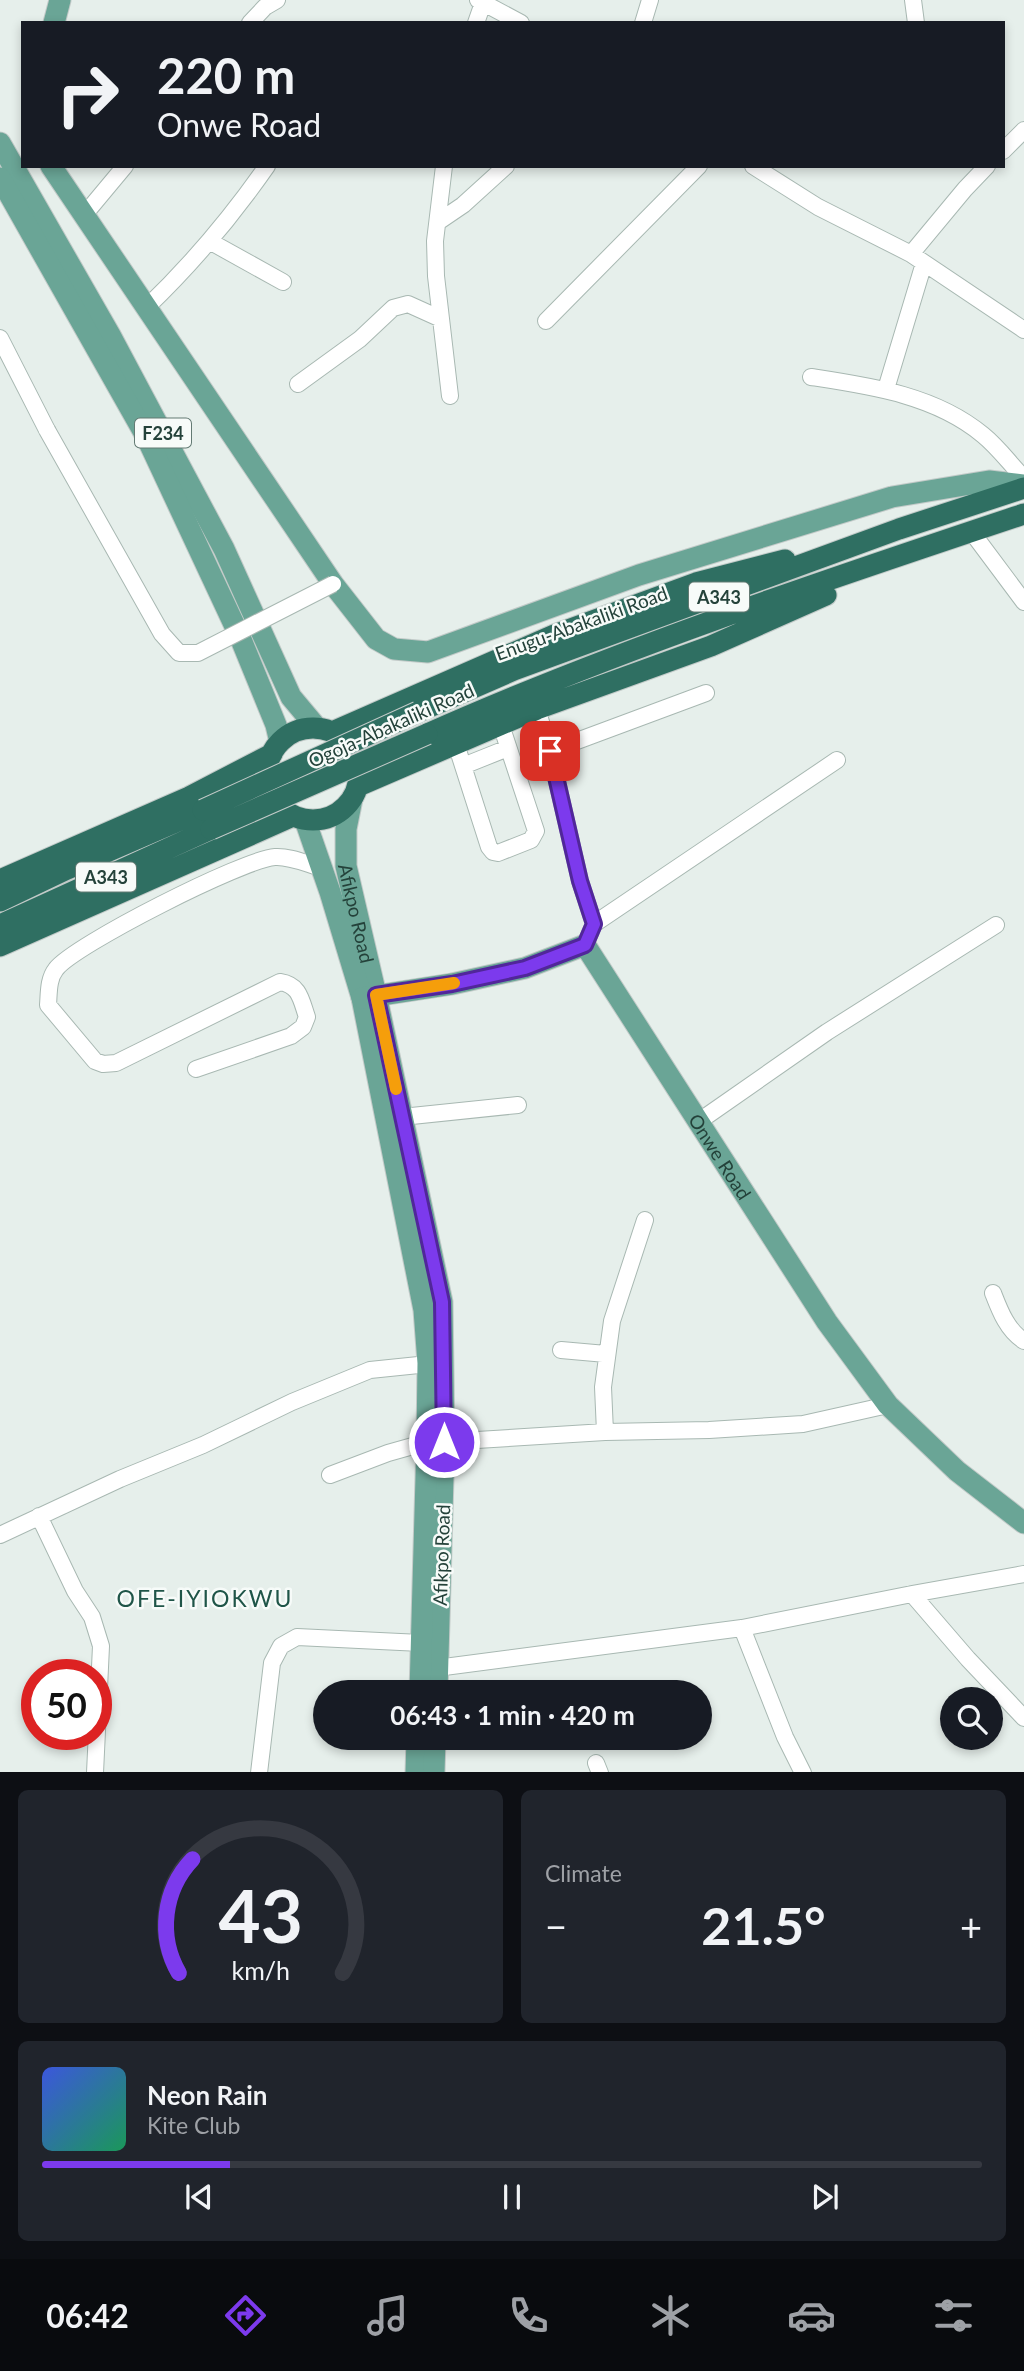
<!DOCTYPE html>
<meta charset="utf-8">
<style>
body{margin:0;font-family:Lato,sans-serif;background:#20242c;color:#f1f3f6;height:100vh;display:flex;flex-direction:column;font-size:26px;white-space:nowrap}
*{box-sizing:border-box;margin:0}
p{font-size:23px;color:#9ea1a6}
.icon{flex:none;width:38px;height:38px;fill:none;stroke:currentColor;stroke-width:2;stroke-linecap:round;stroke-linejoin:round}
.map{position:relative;height:1772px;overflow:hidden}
.details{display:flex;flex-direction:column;gap:18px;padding:18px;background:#0d0f14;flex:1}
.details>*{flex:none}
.top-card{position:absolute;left:21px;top:21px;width:984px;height:147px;border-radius:0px;box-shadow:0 4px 10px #0003;background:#171b24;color:#f1f3f6;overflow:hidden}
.tools{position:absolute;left:940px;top:1687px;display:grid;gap:14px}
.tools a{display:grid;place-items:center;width:63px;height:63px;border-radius:50%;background:#171b24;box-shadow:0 4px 10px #0003;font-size:35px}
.speed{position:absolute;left:21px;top:1659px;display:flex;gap:14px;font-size:35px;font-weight:700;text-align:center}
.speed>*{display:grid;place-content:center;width:91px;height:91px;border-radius:50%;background:#171b24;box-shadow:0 4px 10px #0003;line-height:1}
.speed .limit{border:10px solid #d22;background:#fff;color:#111}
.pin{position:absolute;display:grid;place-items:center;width:60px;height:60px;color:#fff;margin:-30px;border-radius:14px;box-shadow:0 4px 10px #0006}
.me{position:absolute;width:77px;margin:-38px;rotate:0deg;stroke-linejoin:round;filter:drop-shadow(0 0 5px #0008)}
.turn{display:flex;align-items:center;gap:24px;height:147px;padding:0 21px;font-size:32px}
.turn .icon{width:91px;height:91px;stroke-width:2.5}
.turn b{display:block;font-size:49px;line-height:60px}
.big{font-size:52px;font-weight:700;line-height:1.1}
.details .widget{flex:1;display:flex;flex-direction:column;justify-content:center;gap:10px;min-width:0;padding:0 24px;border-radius:10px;background:#20242c}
.details .dial{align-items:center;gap:0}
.dial svg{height:182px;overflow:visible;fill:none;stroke:#363941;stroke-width:7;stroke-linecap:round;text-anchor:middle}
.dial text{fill:#f1f3f6;stroke:none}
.song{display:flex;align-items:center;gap:21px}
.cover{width:84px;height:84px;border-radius:10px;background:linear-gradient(135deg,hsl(230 70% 55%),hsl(150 70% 35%))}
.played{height:7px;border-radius:4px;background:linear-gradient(90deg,#7c3aed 20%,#363941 20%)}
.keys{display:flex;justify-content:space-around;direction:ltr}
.heat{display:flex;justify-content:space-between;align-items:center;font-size:38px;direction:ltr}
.details .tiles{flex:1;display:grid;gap:18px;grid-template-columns:1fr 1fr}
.widget:last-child{grid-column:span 2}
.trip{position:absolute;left:313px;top:1680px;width:399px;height:70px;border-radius:35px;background:#171b24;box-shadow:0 4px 10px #0003;font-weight:700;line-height:70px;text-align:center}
.dock{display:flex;height:112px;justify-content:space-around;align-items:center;background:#090b0e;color:#9ea1a6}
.dock .icon{width:49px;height:49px}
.dock .active{color:#7c3aed}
.dock b{font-size:32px;color:#f1f3f6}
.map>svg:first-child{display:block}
</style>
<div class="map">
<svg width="1024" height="1773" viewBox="0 0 1024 1773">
<rect width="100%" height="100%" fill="#e6efeb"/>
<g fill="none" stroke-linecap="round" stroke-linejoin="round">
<defs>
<path id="minor" d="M 478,0 L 521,23
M 913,0 L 916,23
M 250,23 L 265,7 L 277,0
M 476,23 L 484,0
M 643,23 L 650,0
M 1003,151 L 1024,130
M 444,166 L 435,241 L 436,276 L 450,396
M 753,166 L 818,207 L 911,254 L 1024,330
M 85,214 L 125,166
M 438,222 L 463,205 L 506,166
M 211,242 L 283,282
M 911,254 L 965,189 L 987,166
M 146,308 C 193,263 230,219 267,166
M 546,321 L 699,166
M 0,338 L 47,430
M 811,377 C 870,386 935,395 983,435 C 999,448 1010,464 1024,478
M 298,384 L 360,339 L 393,308 L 408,304 L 439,318
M 886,389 L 924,263
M 971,531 L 1024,602
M 537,709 L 550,751 L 580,881 L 594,924 L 585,945
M 456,744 L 489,847 L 493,852 L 498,853 L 531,840 L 536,831 L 501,725
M 550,751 L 706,693
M 463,766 L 508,748
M 594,924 L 837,760
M 196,1069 L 291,1036 L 303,1027 L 307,1017 C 301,1000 300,985 280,982 L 116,1063 L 103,1064 L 95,1061 L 48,1005 C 49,993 48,979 56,969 C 74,945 244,859 275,857 C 290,856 307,864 322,868
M 402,1117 L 518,1105
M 698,1122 L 827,1032 L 996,925
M 993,1293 C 1000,1311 1007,1330 1024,1341
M 561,1350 L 606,1354
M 605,1432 L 603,1387 L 612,1321 L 645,1220
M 444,1442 L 605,1432 L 709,1430 L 803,1424 L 888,1405
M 330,1475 L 388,1453 L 427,1442
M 39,1516 L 75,1591 L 92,1617 L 101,1646 L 95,1773
M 0,1535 L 120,1479 L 203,1445 L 292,1402 L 370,1370 L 438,1363
M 912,1594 L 968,1659 L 1024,1718
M 742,1628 L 785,1737 L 803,1773
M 429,1669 L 742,1628 L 912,1594 L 1024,1574
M 596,1763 L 600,1773
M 259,1773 L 272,1663 L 281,1646 L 297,1637 L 421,1643"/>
<g id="major">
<path d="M 54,23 L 60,0"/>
<path d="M 0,143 L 110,335 L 224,549 L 291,697 L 317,728"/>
<path d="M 51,166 L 333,584 L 376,639 L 394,649 L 428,652 L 639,575 L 892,497 L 989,481 L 1024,485"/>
<path d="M 0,178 L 146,436 L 240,637 L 276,725 L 280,742"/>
<path id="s1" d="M 352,799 L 346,829 L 346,866 L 376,995 L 442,1302 L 444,1442 L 437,1692"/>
<path d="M 305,820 L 330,892 L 362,998 L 424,1310 L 428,1363 L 427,1442 L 420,1692"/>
<path id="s2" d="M 362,998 L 452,984 L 525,968 L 585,945 L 827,1322 L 888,1405 L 957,1471 L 1024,1523"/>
<path d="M 416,1773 L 417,1738"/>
<path d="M 434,1773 L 435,1738"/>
</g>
<path id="highway" d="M 418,712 L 514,670 L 899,529 L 1024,488
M267 774a46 46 0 1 1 92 0a46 46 0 1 1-92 0Z
M 332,732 L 554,635 L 696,583 L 785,560
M 427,734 C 621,648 823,581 1024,514
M 358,786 L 537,709 L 711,646 L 826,595
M 0,880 L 189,797 L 272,754
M 0,901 L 67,869 L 203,810
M 0,925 L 211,829
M 0,946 L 293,816"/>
</defs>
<use href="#minor" stroke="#a8b8b2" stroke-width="18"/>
<use href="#major" stroke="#c2cac8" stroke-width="23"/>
<use href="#highway" stroke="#c2cac8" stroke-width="23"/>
<use href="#minor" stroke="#fff" stroke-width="16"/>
<use href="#major" stroke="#6aa596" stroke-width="21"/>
<use href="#highway" stroke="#2f6f62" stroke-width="21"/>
<defs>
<path id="minor-bridge" d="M 47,430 L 162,634 L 179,653 L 198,653 L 333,584"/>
<path id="highway-bridge" d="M 203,810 L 418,712
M 211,829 L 427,734"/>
</defs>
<use href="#minor-bridge" stroke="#a8b8b2" stroke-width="18" stroke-linecap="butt"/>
<use href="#highway-bridge" stroke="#c2cac8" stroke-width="23" stroke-linecap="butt"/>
<use href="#minor-bridge" stroke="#fff" stroke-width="16"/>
<use href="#highway-bridge" stroke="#2f6f62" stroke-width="21"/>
</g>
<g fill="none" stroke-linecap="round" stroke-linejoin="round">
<defs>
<path id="route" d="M 444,1442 L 442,1302 L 376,995 L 452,984 L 525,968 L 585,945 L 594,924 L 580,881 L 550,751"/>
</defs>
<use href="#route" stroke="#51269a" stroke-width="18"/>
<use href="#route" stroke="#7c3aed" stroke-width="12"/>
<path stroke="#f59e0b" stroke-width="12" d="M 396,1089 L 376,995 L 454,983"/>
</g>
<g text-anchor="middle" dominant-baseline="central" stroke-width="5" stroke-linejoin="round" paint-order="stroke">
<g fill="#f7fbf9" stroke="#637a73" stroke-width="2">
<rect x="135" y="418.5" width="56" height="29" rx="5"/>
<rect x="689" y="582.5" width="60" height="29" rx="5"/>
<rect x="76" y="862.5" width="60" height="29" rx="5"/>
</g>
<g font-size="18" font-weight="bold" fill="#24423a">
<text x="163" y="433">F234</text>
<text x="719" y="597">A343</text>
<text x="106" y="877">A343</text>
</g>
<g font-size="19" fill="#24423a" stroke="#f7fbf9">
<text transform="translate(581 623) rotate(-20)">Enugu-Abakaliki Road</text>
<text transform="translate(391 725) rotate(-24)">Ogoja-Abakaliki Road</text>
<text stroke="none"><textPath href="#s1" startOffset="116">Afikpo Road</textPath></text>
<text stroke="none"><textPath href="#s2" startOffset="481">Onwe Road</textPath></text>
<text transform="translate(441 1555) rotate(-88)">Afikpo Road</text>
</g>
<g font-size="23" letter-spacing="2" fill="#1f5548" stroke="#f7fbf9">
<text x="205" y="1598">OFE-IYIOKWU</text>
</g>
</g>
</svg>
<div class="tools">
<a><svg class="icon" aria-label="search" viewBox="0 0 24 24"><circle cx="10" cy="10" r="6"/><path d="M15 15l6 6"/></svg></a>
</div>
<div class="speed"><div class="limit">50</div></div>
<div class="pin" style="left:550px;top:751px;background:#d93025"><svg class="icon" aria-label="arrive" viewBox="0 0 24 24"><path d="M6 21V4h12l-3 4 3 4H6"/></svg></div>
<svg class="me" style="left:444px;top:1442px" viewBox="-20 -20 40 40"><circle r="17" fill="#7c3aed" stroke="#fff" stroke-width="3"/><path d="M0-11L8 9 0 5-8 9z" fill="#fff"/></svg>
<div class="trip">06:43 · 1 min · 420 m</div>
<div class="top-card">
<div class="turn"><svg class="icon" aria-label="right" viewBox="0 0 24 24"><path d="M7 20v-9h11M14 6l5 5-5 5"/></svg><div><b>220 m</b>Onwe Road</div></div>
</div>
</div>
<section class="details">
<div class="tiles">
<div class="widget dial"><svg viewBox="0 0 100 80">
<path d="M14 69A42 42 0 1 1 86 69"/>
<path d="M14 69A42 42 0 0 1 20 19" stroke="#7c3aed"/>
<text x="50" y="56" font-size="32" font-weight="700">43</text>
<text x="50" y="72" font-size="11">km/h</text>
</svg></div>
<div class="widget"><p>Climate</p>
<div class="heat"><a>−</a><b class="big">21.5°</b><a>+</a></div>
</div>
<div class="widget">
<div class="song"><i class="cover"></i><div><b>Neon Rain</b><p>Kite Club</p></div></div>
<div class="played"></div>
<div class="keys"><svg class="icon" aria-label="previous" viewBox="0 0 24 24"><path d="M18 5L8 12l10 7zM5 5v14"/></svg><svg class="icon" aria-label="pause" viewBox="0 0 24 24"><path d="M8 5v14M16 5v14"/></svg><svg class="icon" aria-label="next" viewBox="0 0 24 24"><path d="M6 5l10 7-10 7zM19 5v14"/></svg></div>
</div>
</div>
</section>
<nav class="dock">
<b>06:42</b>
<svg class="icon active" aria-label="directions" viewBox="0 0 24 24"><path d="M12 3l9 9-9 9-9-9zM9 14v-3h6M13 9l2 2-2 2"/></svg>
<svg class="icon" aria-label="music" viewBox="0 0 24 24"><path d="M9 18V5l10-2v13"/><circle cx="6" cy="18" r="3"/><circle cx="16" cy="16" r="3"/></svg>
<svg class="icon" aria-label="phone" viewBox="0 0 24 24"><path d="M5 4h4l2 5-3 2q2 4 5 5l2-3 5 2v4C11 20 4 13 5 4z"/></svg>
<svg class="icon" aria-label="climate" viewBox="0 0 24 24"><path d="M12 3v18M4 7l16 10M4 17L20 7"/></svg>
<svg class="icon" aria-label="car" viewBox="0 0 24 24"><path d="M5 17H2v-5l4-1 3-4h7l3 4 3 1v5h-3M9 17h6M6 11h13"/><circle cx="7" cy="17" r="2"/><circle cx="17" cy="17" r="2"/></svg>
<svg class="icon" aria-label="filters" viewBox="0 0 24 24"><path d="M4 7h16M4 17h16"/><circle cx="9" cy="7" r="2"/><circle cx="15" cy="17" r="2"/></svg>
</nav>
